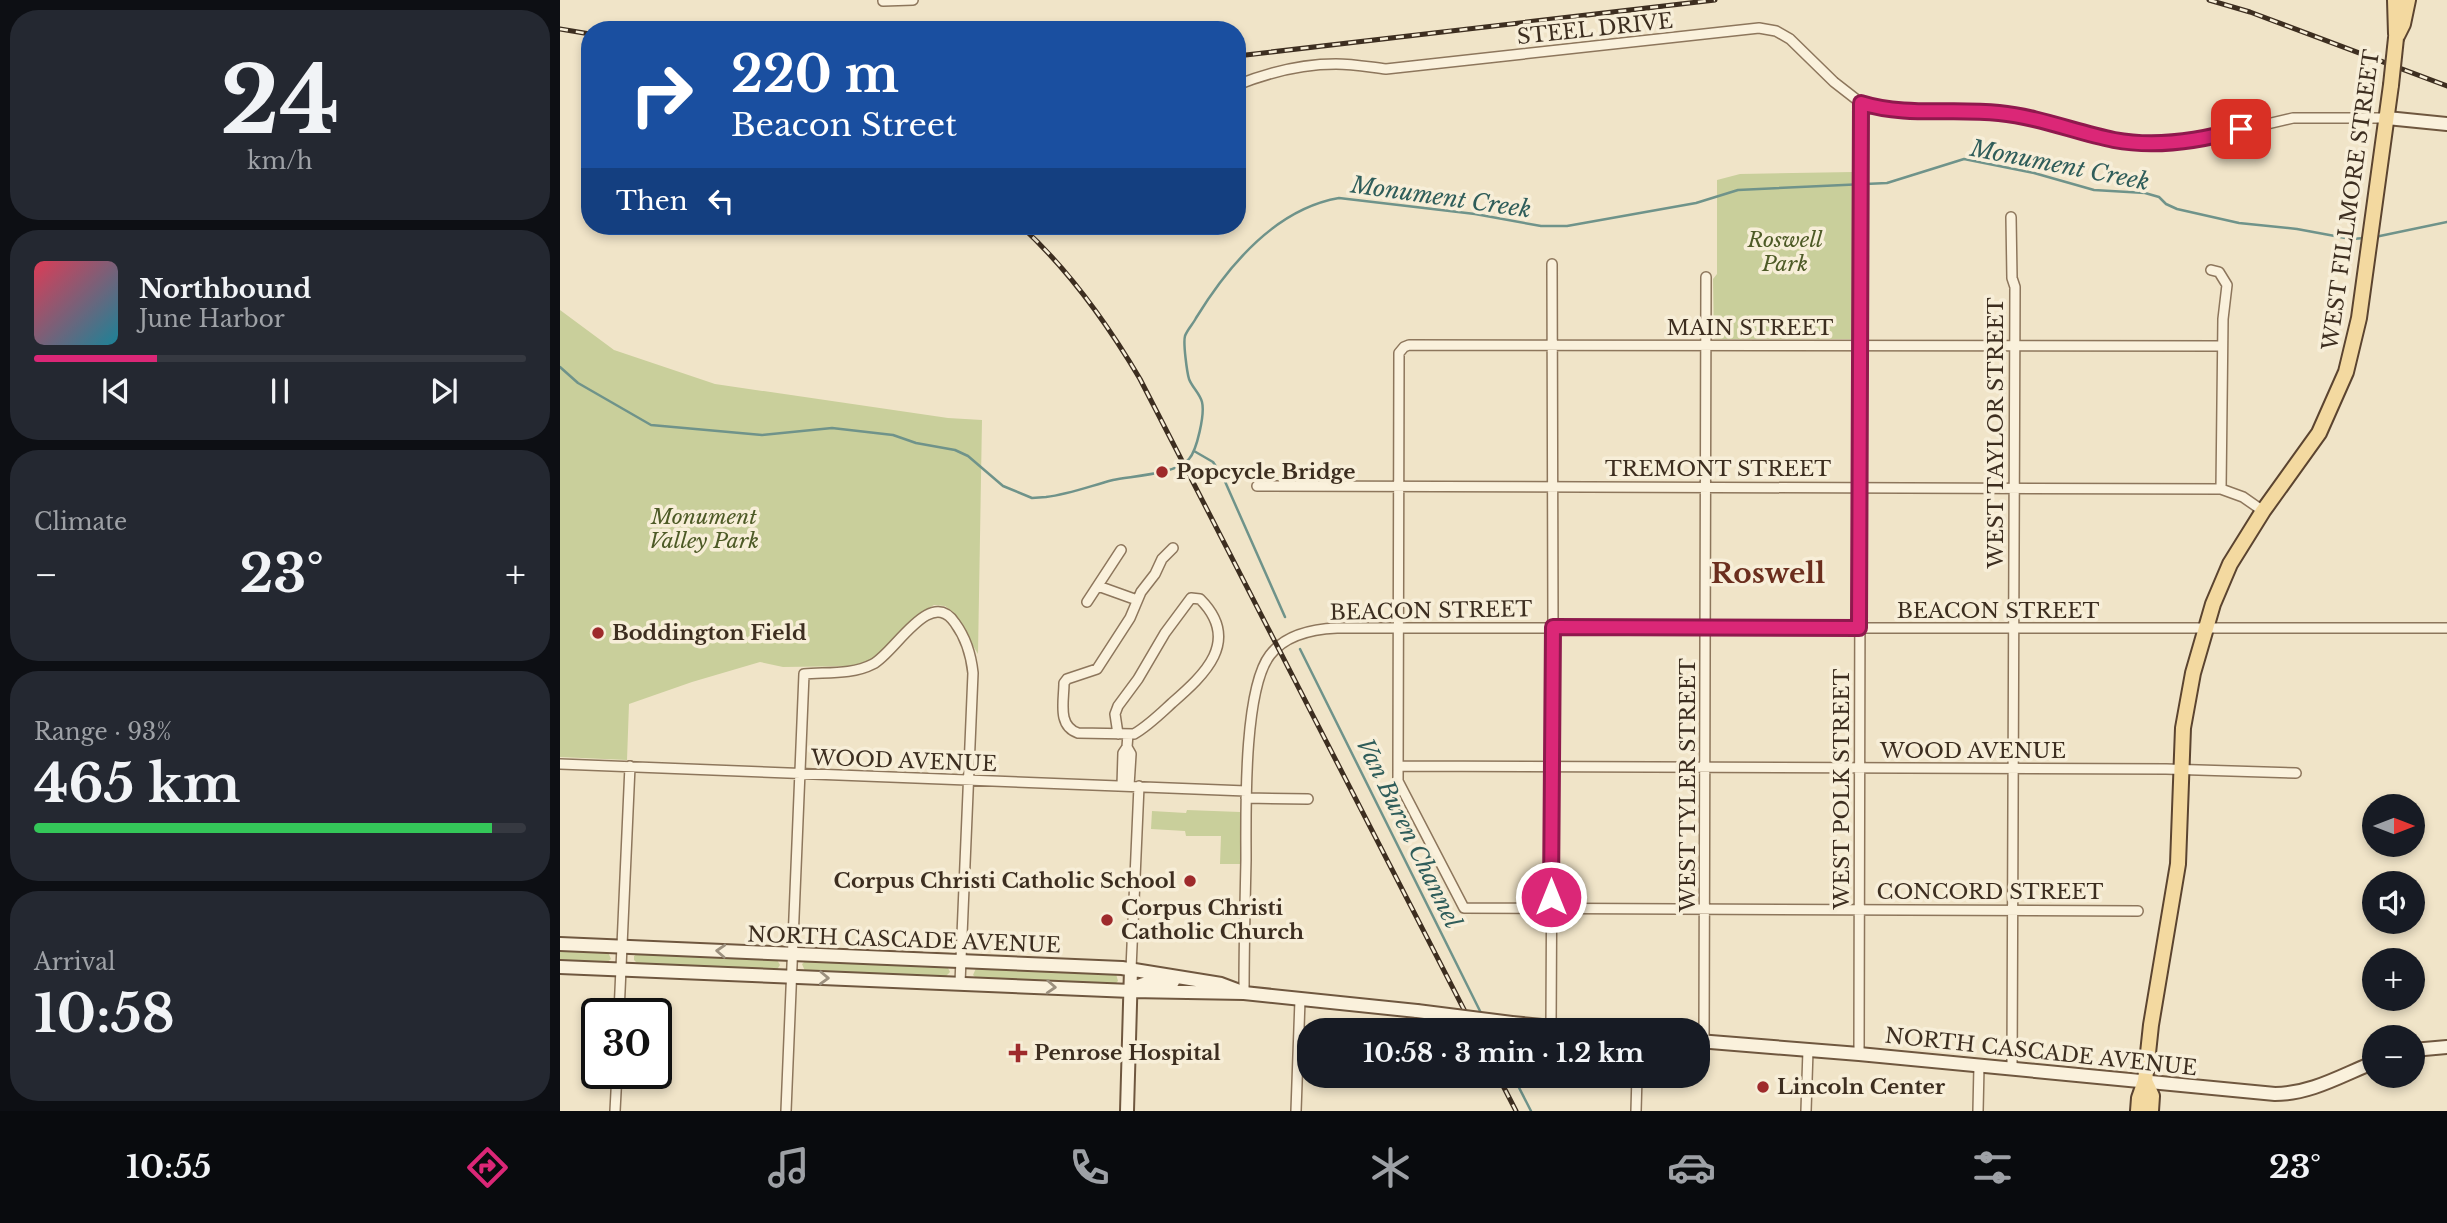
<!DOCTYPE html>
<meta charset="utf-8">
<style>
body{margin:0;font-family:"Libre Baskerville",serif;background:#242831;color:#f1f3f6;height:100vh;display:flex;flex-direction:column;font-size:26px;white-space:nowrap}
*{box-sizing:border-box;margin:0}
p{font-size:23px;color:#9ea1a6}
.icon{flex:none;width:38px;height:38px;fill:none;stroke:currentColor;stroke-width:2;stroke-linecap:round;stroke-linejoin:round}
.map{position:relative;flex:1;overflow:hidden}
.sheet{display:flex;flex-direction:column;gap:10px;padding:10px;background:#0d0f14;width:560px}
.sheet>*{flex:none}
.hud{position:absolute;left:21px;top:21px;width:665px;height:214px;border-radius:28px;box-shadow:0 4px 10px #0003;background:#1a4fa0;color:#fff;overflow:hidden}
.needle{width:46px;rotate:90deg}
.fabs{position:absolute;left:1802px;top:794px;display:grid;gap:14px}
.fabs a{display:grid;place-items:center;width:63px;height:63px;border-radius:50%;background:#171b24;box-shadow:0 4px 10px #0003;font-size:35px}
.speed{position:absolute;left:21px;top:998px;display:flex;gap:14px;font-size:35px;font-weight:700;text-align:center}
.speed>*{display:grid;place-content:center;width:91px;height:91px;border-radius:50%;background:#171b24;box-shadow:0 4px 10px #0003;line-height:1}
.speed .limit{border:4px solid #111;border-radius:10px;background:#fff;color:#111}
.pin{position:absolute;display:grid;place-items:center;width:60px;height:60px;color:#fff;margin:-30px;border-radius:14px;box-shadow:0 4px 10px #0006}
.me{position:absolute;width:77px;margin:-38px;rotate:0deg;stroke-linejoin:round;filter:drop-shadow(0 0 5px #0008)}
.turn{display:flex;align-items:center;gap:24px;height:147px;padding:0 35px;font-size:32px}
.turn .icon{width:91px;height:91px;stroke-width:2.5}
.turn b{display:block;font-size:49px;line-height:60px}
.then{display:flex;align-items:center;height:66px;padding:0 35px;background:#0003;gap:14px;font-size:26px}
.big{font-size:52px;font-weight:800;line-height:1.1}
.sheet .tile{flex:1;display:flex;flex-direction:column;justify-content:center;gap:10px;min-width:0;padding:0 24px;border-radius:28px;background:#242831}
.sheet .dial{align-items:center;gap:0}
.dial b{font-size:91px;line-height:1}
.song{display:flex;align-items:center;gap:21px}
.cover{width:84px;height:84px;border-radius:10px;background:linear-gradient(135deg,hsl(350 70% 55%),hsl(190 70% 35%))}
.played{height:7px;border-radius:4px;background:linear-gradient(90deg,#db2777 25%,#363941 25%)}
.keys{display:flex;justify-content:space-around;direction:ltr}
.heat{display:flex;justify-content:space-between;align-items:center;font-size:38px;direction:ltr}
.charge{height:10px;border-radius:5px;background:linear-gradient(90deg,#34c759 93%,#363941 0)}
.trip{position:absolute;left:737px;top:1018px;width:413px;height:70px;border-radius:28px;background:#171b24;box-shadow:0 4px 10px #0003;font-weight:800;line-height:70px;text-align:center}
.dock{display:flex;height:112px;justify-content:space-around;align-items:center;background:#090b0e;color:#9ea1a6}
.dock .icon{width:49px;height:49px}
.dock .on{color:#db2777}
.dock b{font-size:32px;color:#f1f3f6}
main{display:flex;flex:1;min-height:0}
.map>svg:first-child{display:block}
</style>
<main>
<section class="sheet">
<div class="tile dial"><b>24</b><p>km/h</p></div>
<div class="tile">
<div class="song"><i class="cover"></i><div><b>Northbound</b><p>June Harbor</p></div></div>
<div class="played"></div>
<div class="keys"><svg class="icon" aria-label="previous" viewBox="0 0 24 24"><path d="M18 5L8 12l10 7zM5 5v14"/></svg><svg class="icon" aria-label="pause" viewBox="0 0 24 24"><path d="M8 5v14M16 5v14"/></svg><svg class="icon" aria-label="next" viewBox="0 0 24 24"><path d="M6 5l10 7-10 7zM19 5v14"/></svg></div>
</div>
<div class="tile"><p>Climate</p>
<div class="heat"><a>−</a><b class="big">23°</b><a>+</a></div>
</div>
<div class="tile"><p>Range · 93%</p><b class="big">465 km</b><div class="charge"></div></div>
<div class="tile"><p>Arrival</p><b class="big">10:58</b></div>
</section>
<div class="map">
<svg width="1887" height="1111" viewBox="0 0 1887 1111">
<rect width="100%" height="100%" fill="#f0e4c8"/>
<path fill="#c9cf9b" d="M 1293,172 L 1295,339 L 1154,339 L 1153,279 L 1157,274 L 1157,180 L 1180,174 Z
M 0,310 L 54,350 L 155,384 L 388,418 L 422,420 L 418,654 L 393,612 L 385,606 L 374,605 L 360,613 L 319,656 L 298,666 L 223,667 L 200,662 L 132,682 L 69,704 L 67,760 L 0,757 Z
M 627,810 L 680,812 L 680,864 L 660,864 L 661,836 L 626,836 L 625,831 L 591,829 L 592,811 L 626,813 Z
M 0,949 L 48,952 L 51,959 L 45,964 L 0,962 Z
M 78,953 L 216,958 L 220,965 L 216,971 L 79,965 L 74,960 L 74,956 Z
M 248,959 L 387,966 L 390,972 L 385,977 L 245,971 L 242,964 Z
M 417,966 L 542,971 L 556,974 L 558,981 L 553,986 L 417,979 L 413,975 Z"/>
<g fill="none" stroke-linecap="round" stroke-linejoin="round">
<path stroke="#6f938a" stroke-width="2.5" d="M 1815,237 L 1887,222
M 0,367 L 18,383 L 91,425 L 202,435 L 272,428 L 333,435 L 356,443 L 395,450 L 408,456 L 443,486 L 472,498 L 486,497 C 510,494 530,486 553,480 C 572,476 617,474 629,459 C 637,450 645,414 642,402 C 640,394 632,387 629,379 C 627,372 623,343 625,336 C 627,330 633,324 636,318 C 668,266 715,209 779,198 L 915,214 L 981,226 L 1007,226 L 1136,203 L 1178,190 L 1327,183 L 1404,159 L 1474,173 L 1534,190 L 1585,193 L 1599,197 L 1606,204 L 1617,209 L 1679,223 L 1737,229 L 1791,239 L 1805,238
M 634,451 L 653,462 L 663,477 L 725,617
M 740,649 L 922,1015
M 953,1076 L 971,1111"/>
<defs>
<path id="street" d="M 323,1 L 353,0
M 677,85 C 707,73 743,64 776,64 C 792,64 809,67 826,69 L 1199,28 L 1216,31 L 1230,39 L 1274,82 L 1301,103 L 1328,110 L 1443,113 L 1557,140 L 1587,143 L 1639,140 L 1733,118 L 1827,118
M 1451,217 L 1452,278 L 1455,287 L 1452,1069
M 1651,270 L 1659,272 L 1667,285 L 1663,319 L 1661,489 L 1683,497 L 1703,511
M 697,486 L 1661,489
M 538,586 L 577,600
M 527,602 L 561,550
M 558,734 L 555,714 L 558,706 L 578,679 L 605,633 L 631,598 L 640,599 C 682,641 644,675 612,703 C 600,714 588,726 574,734 L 518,733 C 497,726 504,701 504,683 L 507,679 L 537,669 L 570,618 L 581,592 L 595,574 L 602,559 L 613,548
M 568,734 L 567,747 L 571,754 L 569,786
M 0,764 L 686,791
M 838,766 L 1606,769 L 1736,773
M 562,786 L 563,753 L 567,747
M 686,798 L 748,799
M 1578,911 L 904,908 L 838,781 L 839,353 L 844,347 L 849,345 L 1662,346
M 571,969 L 579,786
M 684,993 C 684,949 685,904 686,860 C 686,814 683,690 710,655 C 725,635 754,629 777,628 L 1887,628
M 59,1013 L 70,766
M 991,1027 L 993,627 L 992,264
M 1144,1042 L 1146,277
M 1299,1054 L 1301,103
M 55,1111 L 57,1073
M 226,1111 L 244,674 C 266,672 292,675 313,664 C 335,653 370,586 395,623 C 406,638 411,654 413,673 L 400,983
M 736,1111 L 740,1000
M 1076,1111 L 1077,1076
M 1246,1111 L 1248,1050
M 1418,1111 L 1419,1066"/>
<path id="secondary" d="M 1827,118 L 1887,124
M 0,944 L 562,968 L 661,984 L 677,990
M 0,967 L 571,991 L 684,993 L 857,1011
M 571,991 C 583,980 597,982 613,982
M 952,1023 L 1034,1031
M 1138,1041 L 1299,1054 L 1715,1094 C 1751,1094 1782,1075 1815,1062
M 1853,1050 L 1887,1047
M 567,1111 L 571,969"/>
<path id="primary" d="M 1835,0 L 1836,34
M 1836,38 L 1843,24 L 1848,0
M 1585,1081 L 1592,1096 L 1591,1111
M 1578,1111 L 1579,1098 L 1585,1081 L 1591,1025 L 1618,864 L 1623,728 L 1633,673 L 1653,604 L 1670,564 L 1703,511 L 1759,433 L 1786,372 L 1799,318 L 1831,85"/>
</defs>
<use href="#street" stroke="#8d765c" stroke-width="12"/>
<use href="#secondary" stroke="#6f573f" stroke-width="16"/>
<use href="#primary" stroke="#5b4430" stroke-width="18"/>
<use href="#street" stroke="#faf1dc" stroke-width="9"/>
<use href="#secondary" stroke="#faf1dc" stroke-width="12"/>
<use href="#primary" stroke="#f3d9a0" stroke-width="14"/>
<defs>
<path id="rail" d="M 1649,0 L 1690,12 L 1887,86
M 0,29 L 30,34
M 677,56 L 1155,0
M 461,226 C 509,270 547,323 580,379 L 915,1031
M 938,1076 L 956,1111"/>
</defs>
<use href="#rail" stroke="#3d2e20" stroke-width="5"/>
<use href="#rail" stroke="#f7eed8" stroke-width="2.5" stroke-dasharray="8" stroke-linecap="butt"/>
<defs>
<path id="secondary-bridge" d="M 857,1011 L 952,1023"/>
<path id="primary-bridge" d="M 1831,85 L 1836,38"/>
</defs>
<use href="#secondary-bridge" stroke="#6f573f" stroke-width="16" stroke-linecap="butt"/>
<use href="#primary-bridge" stroke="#5b4430" stroke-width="18" stroke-linecap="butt"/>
<use href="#secondary-bridge" stroke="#faf1dc" stroke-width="12"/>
<use href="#primary-bridge" stroke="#f3d9a0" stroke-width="14"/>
</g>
<defs><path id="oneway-chevron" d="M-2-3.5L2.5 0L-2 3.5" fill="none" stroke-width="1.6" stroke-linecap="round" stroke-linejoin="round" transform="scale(1.75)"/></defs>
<g stroke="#9c907e">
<use href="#oneway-chevron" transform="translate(161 951) rotate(-177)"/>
<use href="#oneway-chevron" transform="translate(264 978) rotate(2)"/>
<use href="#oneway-chevron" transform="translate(491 987) rotate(3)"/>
</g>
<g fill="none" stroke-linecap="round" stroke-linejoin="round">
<defs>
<path id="route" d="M 991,897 L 993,627 L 1299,628 L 1301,103 C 1346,117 1393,108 1439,113 C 1479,117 1515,132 1554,140 C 1597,148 1640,141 1681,129"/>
</defs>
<use href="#route" stroke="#8e194d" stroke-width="18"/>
<use href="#route" stroke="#db2777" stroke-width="12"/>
</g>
<g fill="#9e2a2b" stroke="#f7eed8" stroke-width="2.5">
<circle cx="602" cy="472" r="7"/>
<circle cx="38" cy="633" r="7"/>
<circle cx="630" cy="881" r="7"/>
<circle cx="547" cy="920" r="7"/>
<path d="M454.5 1042.5h7v7h7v7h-7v7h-7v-7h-7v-7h7z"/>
<circle cx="1203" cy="1087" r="7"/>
</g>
<g text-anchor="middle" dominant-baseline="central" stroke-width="7" stroke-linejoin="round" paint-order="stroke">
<g font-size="21" fill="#3d2e20" stroke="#f7eed8">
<text transform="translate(1035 29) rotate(-6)">STEEL DRIVE</text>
<text transform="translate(1791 200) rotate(-82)">WEST FILLMORE STREET</text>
<text x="1190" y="328">MAIN STREET</text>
<text transform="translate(1436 433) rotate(-90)">WEST TAYLOR STREET</text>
<text x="1158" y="469">TREMONT STREET</text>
<text transform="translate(871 611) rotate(-1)">BEACON STREET</text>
<text x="1438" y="611">BEACON STREET</text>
<text x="1413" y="751">WOOD AVENUE</text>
<text transform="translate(344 761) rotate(2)">WOOD AVENUE</text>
<text transform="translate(1128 785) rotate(-90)">WEST TYLER STREET</text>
<text transform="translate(1282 789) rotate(-90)">WEST POLK STREET</text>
<text x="1430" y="892">CONCORD STREET</text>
<text transform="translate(344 940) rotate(2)">NORTH CASCADE AVENUE</text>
<text transform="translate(1481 1052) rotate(6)">NORTH CASCADE AVENUE</text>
</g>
<g font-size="21" font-style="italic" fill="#4d5a26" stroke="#f7eed8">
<text x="1225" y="240">Roswell<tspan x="1225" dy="24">Park</tspan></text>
<text x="144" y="517">Monument<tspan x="144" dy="24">Valley Park</tspan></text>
</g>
<g font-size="21" font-weight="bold" fill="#3d2e20" stroke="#f7eed8" text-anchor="start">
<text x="616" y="472">Popcycle Bridge</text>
<text x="52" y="633">Boddington Field</text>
<text x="616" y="881" text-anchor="end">Corpus Christi Catholic School</text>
<text x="561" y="908">Corpus Christi<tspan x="561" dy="24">Catholic Church</tspan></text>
<text x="474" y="1053">Penrose Hospital</text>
<text x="1217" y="1087">Lincoln Center</text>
</g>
<g font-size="23" font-style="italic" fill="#2f5d5a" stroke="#f7eed8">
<text transform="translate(1500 165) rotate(11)">Monument Creek</text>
<text transform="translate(881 197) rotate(8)">Monument Creek</text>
<text transform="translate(849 833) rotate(64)">Van Buren Channel</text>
</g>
<g font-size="28" font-weight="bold" fill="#6b2e1e" stroke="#f7eed8">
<text x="1208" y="573">Roswell</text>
</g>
</g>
</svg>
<div class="fabs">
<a><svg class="needle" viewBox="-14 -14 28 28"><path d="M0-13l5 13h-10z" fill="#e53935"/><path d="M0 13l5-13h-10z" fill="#9ea1a6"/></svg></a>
<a><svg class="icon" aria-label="sound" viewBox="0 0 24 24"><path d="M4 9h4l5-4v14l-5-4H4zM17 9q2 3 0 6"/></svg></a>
<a>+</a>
<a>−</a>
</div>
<div class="speed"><div class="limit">30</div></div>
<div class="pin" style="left:1681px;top:129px;background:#d93025"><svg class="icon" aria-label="arrive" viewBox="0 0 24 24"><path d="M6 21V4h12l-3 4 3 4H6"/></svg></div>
<svg class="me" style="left:991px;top:897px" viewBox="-20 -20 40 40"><circle r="17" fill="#db2777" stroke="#fff" stroke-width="3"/><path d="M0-11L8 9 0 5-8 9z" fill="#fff"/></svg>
<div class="trip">10:58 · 3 min · 1.2 km</div>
<div class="hud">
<div class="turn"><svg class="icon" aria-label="right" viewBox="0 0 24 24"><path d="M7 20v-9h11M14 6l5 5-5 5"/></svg><div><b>220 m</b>Beacon Street</div></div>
<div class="then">Then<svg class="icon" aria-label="left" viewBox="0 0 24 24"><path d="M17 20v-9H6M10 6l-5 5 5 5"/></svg></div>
</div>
</div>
</main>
<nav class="dock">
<b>10:55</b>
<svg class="icon on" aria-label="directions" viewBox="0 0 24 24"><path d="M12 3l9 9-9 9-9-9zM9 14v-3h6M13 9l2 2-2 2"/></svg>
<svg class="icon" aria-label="music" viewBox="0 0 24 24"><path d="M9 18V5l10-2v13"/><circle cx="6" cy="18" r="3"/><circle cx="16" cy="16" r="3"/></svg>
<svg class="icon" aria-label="phone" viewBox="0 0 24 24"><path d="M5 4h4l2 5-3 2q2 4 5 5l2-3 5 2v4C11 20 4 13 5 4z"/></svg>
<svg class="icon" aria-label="climate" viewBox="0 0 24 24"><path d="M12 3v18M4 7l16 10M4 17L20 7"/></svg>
<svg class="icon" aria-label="car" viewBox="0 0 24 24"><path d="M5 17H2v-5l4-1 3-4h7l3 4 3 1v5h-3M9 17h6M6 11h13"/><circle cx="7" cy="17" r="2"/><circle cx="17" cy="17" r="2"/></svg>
<svg class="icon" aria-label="filters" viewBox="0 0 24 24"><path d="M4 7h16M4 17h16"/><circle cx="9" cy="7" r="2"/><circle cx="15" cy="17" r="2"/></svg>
<b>23°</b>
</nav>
